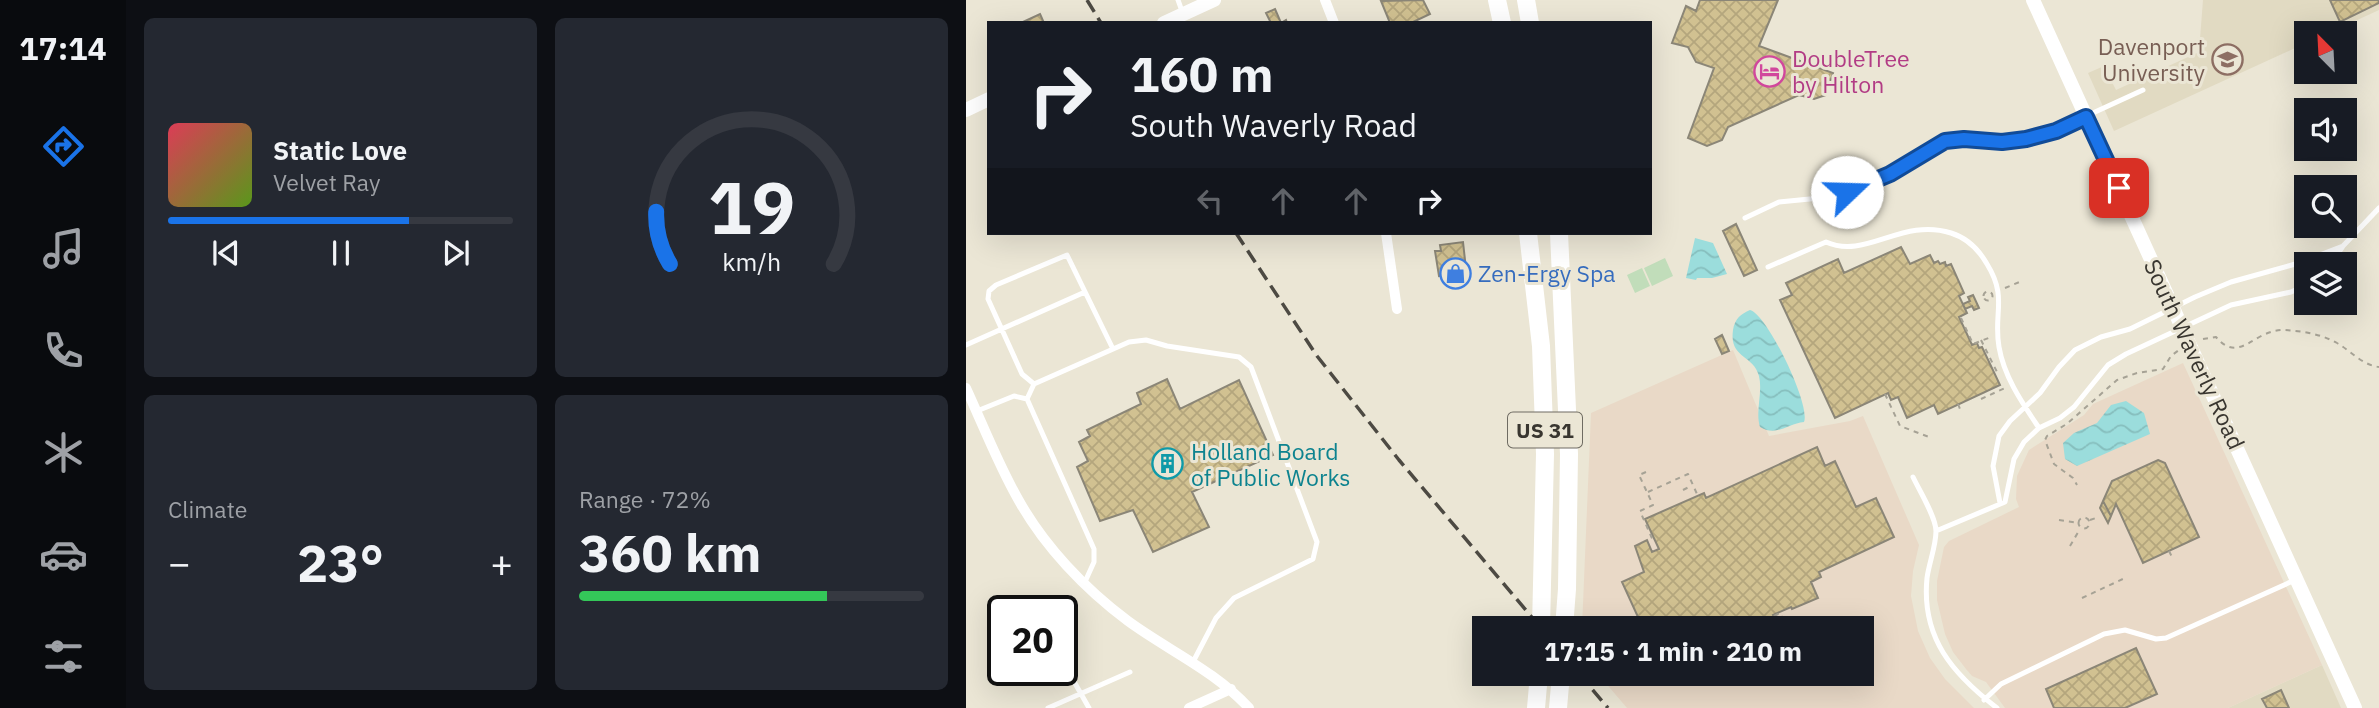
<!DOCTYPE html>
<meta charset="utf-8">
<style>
body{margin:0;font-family:"IBM Plex Sans",sans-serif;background:#242831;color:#f1f3f6;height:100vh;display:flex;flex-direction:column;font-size:26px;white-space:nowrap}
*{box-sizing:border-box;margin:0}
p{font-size:23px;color:#9ea1a6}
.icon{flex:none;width:38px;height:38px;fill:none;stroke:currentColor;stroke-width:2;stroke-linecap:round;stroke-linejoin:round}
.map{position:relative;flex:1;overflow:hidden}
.drawer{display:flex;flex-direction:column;gap:18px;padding:18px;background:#0d0f14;width:840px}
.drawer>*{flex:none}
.guide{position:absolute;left:21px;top:21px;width:665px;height:214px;border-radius:0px;box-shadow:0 7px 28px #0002;background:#171b24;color:#f1f3f6;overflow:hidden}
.needle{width:46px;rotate:336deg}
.fabs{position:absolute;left:1328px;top:21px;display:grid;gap:14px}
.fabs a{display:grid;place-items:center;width:63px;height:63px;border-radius:0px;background:#171b24;box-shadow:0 7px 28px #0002;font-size:35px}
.speed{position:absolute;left:21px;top:595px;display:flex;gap:14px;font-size:35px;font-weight:700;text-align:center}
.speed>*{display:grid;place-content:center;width:91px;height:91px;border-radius:50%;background:#171b24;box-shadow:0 7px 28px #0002;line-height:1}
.speed .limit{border:4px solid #111;border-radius:10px;background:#fff;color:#111}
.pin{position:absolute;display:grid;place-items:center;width:60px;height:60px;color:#fff;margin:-30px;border-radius:14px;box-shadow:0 4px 10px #0006}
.me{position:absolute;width:77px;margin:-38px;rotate:69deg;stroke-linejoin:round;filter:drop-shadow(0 0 5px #0008)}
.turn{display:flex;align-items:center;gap:24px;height:147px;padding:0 28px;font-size:32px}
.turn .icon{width:91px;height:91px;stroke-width:2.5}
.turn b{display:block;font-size:49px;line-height:60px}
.lanes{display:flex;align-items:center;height:66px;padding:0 28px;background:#0003;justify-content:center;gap:35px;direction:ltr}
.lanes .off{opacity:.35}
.big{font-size:52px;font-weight:800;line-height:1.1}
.drawer .widget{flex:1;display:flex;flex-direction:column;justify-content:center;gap:10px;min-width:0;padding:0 24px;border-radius:10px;background:#242831}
.drawer .dial{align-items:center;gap:0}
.dial svg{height:182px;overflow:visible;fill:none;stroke:#363941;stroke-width:7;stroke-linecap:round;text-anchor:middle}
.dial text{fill:#f1f3f6;stroke:none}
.song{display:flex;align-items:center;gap:21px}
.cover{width:84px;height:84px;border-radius:10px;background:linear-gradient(135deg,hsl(350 70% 55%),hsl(90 70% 35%))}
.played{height:7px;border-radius:4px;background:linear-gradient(90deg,#1a73e8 70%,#363941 70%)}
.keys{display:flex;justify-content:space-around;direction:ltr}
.heat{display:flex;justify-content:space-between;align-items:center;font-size:38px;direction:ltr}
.charge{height:10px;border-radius:5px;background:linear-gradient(90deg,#34c759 72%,#363941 0)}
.drawer .tiles{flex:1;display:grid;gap:18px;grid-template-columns:repeat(2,1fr)}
.trip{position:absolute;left:506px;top:616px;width:402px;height:70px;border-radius:0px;background:#171b24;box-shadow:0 7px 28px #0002;font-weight:800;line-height:70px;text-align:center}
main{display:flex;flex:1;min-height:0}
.dock{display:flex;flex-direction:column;width:126px;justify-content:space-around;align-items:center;background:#090b0e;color:#9ea1a6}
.dock .icon{width:49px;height:49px}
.dock .on{color:#1a73e8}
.dock b{font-size:32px;color:#f1f3f6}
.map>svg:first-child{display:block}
</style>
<main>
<nav class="dock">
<b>17:14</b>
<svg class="icon on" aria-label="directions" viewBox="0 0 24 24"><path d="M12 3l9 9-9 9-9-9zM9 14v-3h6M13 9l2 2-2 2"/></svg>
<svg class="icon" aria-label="music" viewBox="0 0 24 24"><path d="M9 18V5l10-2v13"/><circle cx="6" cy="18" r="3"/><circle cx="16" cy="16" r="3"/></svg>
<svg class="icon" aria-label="phone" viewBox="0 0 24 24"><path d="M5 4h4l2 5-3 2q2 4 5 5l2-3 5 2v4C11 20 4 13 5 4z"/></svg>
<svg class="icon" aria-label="climate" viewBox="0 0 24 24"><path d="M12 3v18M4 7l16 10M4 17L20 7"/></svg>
<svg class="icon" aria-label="car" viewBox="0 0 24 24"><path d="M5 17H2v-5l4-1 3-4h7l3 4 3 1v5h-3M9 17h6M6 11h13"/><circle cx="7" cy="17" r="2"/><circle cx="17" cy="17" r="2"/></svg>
<svg class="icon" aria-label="filters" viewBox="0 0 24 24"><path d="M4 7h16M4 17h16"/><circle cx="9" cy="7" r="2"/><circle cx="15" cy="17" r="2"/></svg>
</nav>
<section class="drawer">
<div class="tiles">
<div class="widget">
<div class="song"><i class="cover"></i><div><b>Static Love</b><p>Velvet Ray</p></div></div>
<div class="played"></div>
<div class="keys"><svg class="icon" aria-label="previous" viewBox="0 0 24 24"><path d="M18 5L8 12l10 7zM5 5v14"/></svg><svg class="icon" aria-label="pause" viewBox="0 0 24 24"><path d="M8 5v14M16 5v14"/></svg><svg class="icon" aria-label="next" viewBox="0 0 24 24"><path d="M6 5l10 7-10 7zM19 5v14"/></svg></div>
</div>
<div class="widget dial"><svg viewBox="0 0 100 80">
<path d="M14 69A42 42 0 1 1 86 69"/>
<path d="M14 69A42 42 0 0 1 8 46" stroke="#1a73e8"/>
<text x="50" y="56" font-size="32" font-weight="700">19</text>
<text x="50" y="72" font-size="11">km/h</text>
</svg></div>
<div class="widget"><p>Climate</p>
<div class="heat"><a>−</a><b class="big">23°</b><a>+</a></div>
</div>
<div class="widget"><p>Range · 72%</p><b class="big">360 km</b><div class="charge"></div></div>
</div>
</section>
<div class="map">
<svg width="1413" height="708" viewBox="0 0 1413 708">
<defs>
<pattern id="water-waves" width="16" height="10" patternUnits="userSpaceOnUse" patternTransform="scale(1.75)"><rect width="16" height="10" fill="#9bdddc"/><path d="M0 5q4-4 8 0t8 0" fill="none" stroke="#86bebd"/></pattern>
<pattern id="building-cross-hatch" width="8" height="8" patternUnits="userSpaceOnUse" patternTransform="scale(1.75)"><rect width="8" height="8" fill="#d1c191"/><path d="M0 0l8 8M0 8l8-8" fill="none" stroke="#b4a67d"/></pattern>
</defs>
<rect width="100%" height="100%" fill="#ebe6d5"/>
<path fill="#e1dac2" d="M 1237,0 L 1413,0 L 1413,10 L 1363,33 L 1340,33 L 1340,43 L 1148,131 L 1122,73 L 1138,66 L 1150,90 L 1233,52 Z
M 1356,665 L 1375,708 L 1262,708 Z"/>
<path fill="#e9d9c7" d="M 767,350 L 803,436 L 884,421 L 897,416 L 953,545 L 947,571 L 945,596 L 952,631 L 964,658 L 979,679 L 1008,708 L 661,708 L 632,674 L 896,674 L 896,628 L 616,628 L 625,413 Z
M 1217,363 L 1356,665 L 1262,708 L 1039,708 L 1020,682 L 1006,676 L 1000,669 L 987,652 L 979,634 L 971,600 L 971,581 L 978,547 L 983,541 L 1053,507 L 1050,499 L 1051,476 L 1063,450 L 1118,415 L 1127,404 Z"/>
<path fill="#c1ddba" d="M 699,258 L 707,276 L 686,286 L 678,268 Z
M 676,268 L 684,286 L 669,293 L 661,275 Z"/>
<path fill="url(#water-waves)" d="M 729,238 L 747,243 L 761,274 L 746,278 L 731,278 L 730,280 L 720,278 Z
M 784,310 C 801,314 845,405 838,422 C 821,424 811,437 794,427 C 789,411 797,393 793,376 C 787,354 763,359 767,330 C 769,318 775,314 784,310 Z
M 1160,401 L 1178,413 L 1184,434 L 1111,466 L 1099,459 L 1097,443 L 1108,433 L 1131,423 L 1145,405 Z"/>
<path fill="url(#building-cross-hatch)" stroke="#8b8677" stroke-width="2" d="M 457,0 L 464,14 L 445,23 L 424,23 L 415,1 Z
M 734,0 L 812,0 L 793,46 L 867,73 L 860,95 L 848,99 L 833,95 L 762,127 L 756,140 L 741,146 L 722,138 L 748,68 L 730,62 L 722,47 L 706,43 L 720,6 L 730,11 Z
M 1364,0 L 1413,0 L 1413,3 L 1374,22 Z
M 309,9 L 315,23 L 320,20 L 321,23 L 305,23 L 300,13 Z
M 74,14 L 78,23 L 57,23 L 57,22 Z
M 770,224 L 791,270 L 778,276 L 757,231 Z
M 497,242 L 501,278 L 479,281 L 478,275 L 473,276 L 469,251 L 475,251 L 474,245 Z
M 935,247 L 944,264 L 964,255 L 968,263 L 972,261 L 974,264 L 979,262 L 980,266 L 985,264 L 998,293 L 993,296 L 1001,313 L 993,317 L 1006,345 L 1011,343 L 1013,348 L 1016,347 L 1034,385 L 972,414 L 968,405 L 941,418 L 932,397 L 925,400 L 922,393 L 869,418 L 814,300 L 826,295 L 820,283 L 872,259 L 878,273 Z
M 1007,295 L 1013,308 L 1008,310 L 1006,306 L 999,309 L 997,304 L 1004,301 L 1002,297 Z
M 756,335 L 763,351 L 756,354 L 749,339 Z
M 201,379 L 214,409 L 273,380 L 307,455 L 226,492 L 243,527 L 187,552 L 167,510 L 134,521 L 111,467 L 122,461 L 113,442 L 124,436 L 121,430 L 175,404 L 171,393 Z
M 851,447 L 859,466 L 869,461 L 890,507 L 910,498 L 928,537 L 853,572 L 855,577 L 845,582 L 852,598 L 826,609 L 825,607 L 807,615 L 809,619 L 788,628 L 785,625 L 777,628 L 677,628 L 656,582 L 678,572 L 669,546 L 681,540 L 686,552 L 693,549 L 679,519 L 738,493 L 740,498 Z
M 1192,460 L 1199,463 L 1233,537 L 1177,563 L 1150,504 L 1145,516 L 1137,501 L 1146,481 Z
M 1137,501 L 1145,516 L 1142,523 L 1134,508 Z
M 1170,648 L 1191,694 L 1159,708 L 1088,708 L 1080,689 Z
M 1315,690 L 1323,708 L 1301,708 L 1296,699 Z"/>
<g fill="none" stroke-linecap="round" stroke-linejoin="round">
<path stroke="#a6a295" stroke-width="2" stroke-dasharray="5 5" stroke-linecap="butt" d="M 1039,288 L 1056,281
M1017.5 296a4.5 4.5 0 1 1 9 0a4.5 4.5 0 1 1-9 0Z
M 995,318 L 1007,344 L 1025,337
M 1237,339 L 1250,337 C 1274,365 1288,329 1318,330 C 1336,331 1355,334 1371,343 C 1385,351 1396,365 1413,367
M 1015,340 L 1031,372
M 919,394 L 934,426 L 963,437
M 1015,399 L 1039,388
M 992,404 L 994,409
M 1103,422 L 1151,380 L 1171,373 L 1197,369 L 1205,356 L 1213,350
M 1099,425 L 1081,436 L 1079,440 L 1088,464 L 1107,478 L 1111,485
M 680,472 L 673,475 L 687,505 L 674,511 L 688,543
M 717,490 L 725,486
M 682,492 L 722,474 L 731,494
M1112.5 523a5.5 5.5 0 1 1 11 0a5.5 5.5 0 1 1-11 0Z
M 1093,520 L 1112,523
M 1124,520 L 1130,518
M 1104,546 L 1114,529
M 1203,551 L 1207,559
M 1116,598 L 1159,578
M 808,616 L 814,613 L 820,626 L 818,628
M 783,627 L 784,628"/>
<path stroke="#fff" stroke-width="5" d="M 212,0 L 217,14
M 779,218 L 813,202 L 854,198 L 886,190 L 924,174 L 979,141 L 998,139 L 1036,142 L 1081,134 L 1177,90
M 1365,264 L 1377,246 L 1413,208
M 802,267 L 860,242 C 900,260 936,217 985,233 C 1001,238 1013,250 1021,264 C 1042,298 1027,313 1033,347 C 1038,377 1057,404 1073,428
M 0,345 L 119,292
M 68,384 L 56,374 L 22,299 L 23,291 L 30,285 L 101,255 L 147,349
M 11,411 L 48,396 L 61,399
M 947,477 C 953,490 970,517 970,531 C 970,546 963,563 961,578 C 955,638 987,674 1031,708
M 1034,503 L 1027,466 L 1033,436 L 1044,421 L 1074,393 L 1093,367 L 1109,350 L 1135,337 L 1164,329 L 1229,297 L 1265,282 L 1333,263 L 1377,246
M 970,531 L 1039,502 L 1048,459 L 1058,442 L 1073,428 L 1094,418 L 1108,407 L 1142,365 L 1160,354 L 1265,305 L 1325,292 L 1340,285
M 118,584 L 128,562 L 128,549 L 61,399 L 68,384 L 163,342 L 180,340 L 201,346 L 273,357 L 285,367 L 351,542 L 347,559 L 268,598 L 250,618 L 227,662
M 94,670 L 106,678 L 123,708
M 1018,700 L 1035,684 L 1138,634 L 1159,630 L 1190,639 L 1200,638 L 1329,580
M 82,708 L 164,672"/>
<path stroke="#fff" stroke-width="10" d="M 359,0 L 368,23
M 420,233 L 431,309
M 0,388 C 17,425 32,464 52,499 C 78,546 119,589 162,621 C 203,651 248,670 283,708
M 223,708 L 265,689"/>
<path stroke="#fff" stroke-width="14" d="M 1067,0 L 1389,708
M 198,23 L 248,0
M 0,110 L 23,99"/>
<path stroke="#fff" stroke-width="18" d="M 531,0 L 536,23
M 560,0 L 564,23
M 562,233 L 575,346 L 579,454 L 575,628
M 593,233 L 603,454 L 601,589 L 598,628
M 570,708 L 573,674
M 592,708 L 595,674"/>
<path stroke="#4d4a43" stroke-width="3.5" stroke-dasharray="14 7" stroke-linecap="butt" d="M 121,0 L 135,23
M 270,233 L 351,356 L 433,460 L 575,628
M 613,674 L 642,708"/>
</g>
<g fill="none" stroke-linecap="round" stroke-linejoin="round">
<defs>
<path id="route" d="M 881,192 L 924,174 L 979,141 L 998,139 L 1036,142 L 1060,139 L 1090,131 L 1120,117 L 1153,188"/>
</defs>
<use href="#route" stroke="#114b97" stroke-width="18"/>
<use href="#route" stroke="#1a73e8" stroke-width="12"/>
</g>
<defs>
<symbol id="school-ring" viewBox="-11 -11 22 22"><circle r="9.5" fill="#ebe6d5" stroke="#8d6e63" stroke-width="1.5"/><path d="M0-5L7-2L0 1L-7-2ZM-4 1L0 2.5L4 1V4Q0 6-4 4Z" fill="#8d6e63"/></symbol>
<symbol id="hotel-ring" viewBox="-11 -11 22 22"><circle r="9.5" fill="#ebe6d5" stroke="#d1479c" stroke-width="1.5"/><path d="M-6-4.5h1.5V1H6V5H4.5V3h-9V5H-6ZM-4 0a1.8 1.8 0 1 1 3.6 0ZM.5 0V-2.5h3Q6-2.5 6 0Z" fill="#d1479c"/></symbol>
<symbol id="shop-ring" viewBox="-11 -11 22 22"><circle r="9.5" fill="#ebe6d5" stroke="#3f7fe0" stroke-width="1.5"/><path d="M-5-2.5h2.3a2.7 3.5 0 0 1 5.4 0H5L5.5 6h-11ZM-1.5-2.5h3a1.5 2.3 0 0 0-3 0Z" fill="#3f7fe0"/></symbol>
<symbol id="building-ring" viewBox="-11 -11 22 22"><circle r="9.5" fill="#ebe6d5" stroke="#0f9aa8" stroke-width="1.5"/><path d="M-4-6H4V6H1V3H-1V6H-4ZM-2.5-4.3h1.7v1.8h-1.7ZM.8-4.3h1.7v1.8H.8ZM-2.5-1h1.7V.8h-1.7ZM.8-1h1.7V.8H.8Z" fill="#0f9aa8"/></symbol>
</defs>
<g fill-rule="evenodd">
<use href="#school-ring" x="1244" y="42" width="35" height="35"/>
<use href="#hotel-ring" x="786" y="54" width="35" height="35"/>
<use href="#shop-ring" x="472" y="256" width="35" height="35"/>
<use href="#building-ring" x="184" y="446" width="35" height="35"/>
</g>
<g text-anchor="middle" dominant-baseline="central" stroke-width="6" stroke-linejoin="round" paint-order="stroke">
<rect fill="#ebe6d5" stroke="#6e6b62" stroke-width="2" x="542" y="412.5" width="74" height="35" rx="5"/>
<g font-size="21" font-weight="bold" fill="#393630">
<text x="579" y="430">US 31</text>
</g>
<g font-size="23" fill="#785e54" stroke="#ebe6d5" text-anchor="end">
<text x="1239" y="46">Davenport<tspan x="1239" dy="26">University</tspan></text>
</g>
<g font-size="23" fill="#b23c85" stroke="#ebe6d5" text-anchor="start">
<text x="826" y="58">DoubleTree<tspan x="826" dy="26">by Hilton</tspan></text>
</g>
<g font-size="23" fill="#366cbe" stroke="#ebe6d5" text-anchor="start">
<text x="512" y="273">Zen-Ergy Spa</text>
</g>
<g font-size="23" fill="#393630" stroke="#ebe6d5">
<text transform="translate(1229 354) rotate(65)">South Waverly Road</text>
</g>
<g font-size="23" fill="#0d838f" stroke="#ebe6d5" text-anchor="start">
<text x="225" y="451">Holland Board<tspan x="225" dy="26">of Public Works</tspan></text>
</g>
</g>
</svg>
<div class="fabs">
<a><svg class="needle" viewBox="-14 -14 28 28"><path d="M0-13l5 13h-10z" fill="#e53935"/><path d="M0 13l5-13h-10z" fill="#9ea1a6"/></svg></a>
<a><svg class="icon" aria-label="sound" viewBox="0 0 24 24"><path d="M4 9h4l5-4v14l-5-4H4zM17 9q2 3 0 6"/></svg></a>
<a><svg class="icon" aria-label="search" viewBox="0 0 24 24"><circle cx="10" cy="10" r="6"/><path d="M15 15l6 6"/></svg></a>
<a><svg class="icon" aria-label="layers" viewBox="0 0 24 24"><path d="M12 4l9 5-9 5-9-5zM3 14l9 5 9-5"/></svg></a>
</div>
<div class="speed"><div class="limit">20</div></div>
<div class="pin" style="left:1153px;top:188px;background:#d93025"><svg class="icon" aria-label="arrive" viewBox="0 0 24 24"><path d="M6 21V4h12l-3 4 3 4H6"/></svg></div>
<svg class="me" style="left:881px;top:192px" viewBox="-20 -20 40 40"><circle r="19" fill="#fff"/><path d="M0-13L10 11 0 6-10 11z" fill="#1a73e8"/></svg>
<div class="trip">17:15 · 1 min · 210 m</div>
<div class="guide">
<div class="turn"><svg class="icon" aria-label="right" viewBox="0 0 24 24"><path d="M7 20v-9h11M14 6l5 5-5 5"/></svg><div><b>160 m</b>South Waverly Road</div></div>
<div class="lanes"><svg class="icon off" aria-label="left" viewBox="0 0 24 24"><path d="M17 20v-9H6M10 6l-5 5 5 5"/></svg><svg class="icon off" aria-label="ahead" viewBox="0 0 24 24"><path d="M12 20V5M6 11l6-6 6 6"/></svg><svg class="icon off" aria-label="ahead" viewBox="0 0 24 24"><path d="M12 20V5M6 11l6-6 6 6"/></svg><svg class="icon" aria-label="right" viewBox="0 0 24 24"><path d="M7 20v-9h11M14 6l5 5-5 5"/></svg></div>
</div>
</div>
</main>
